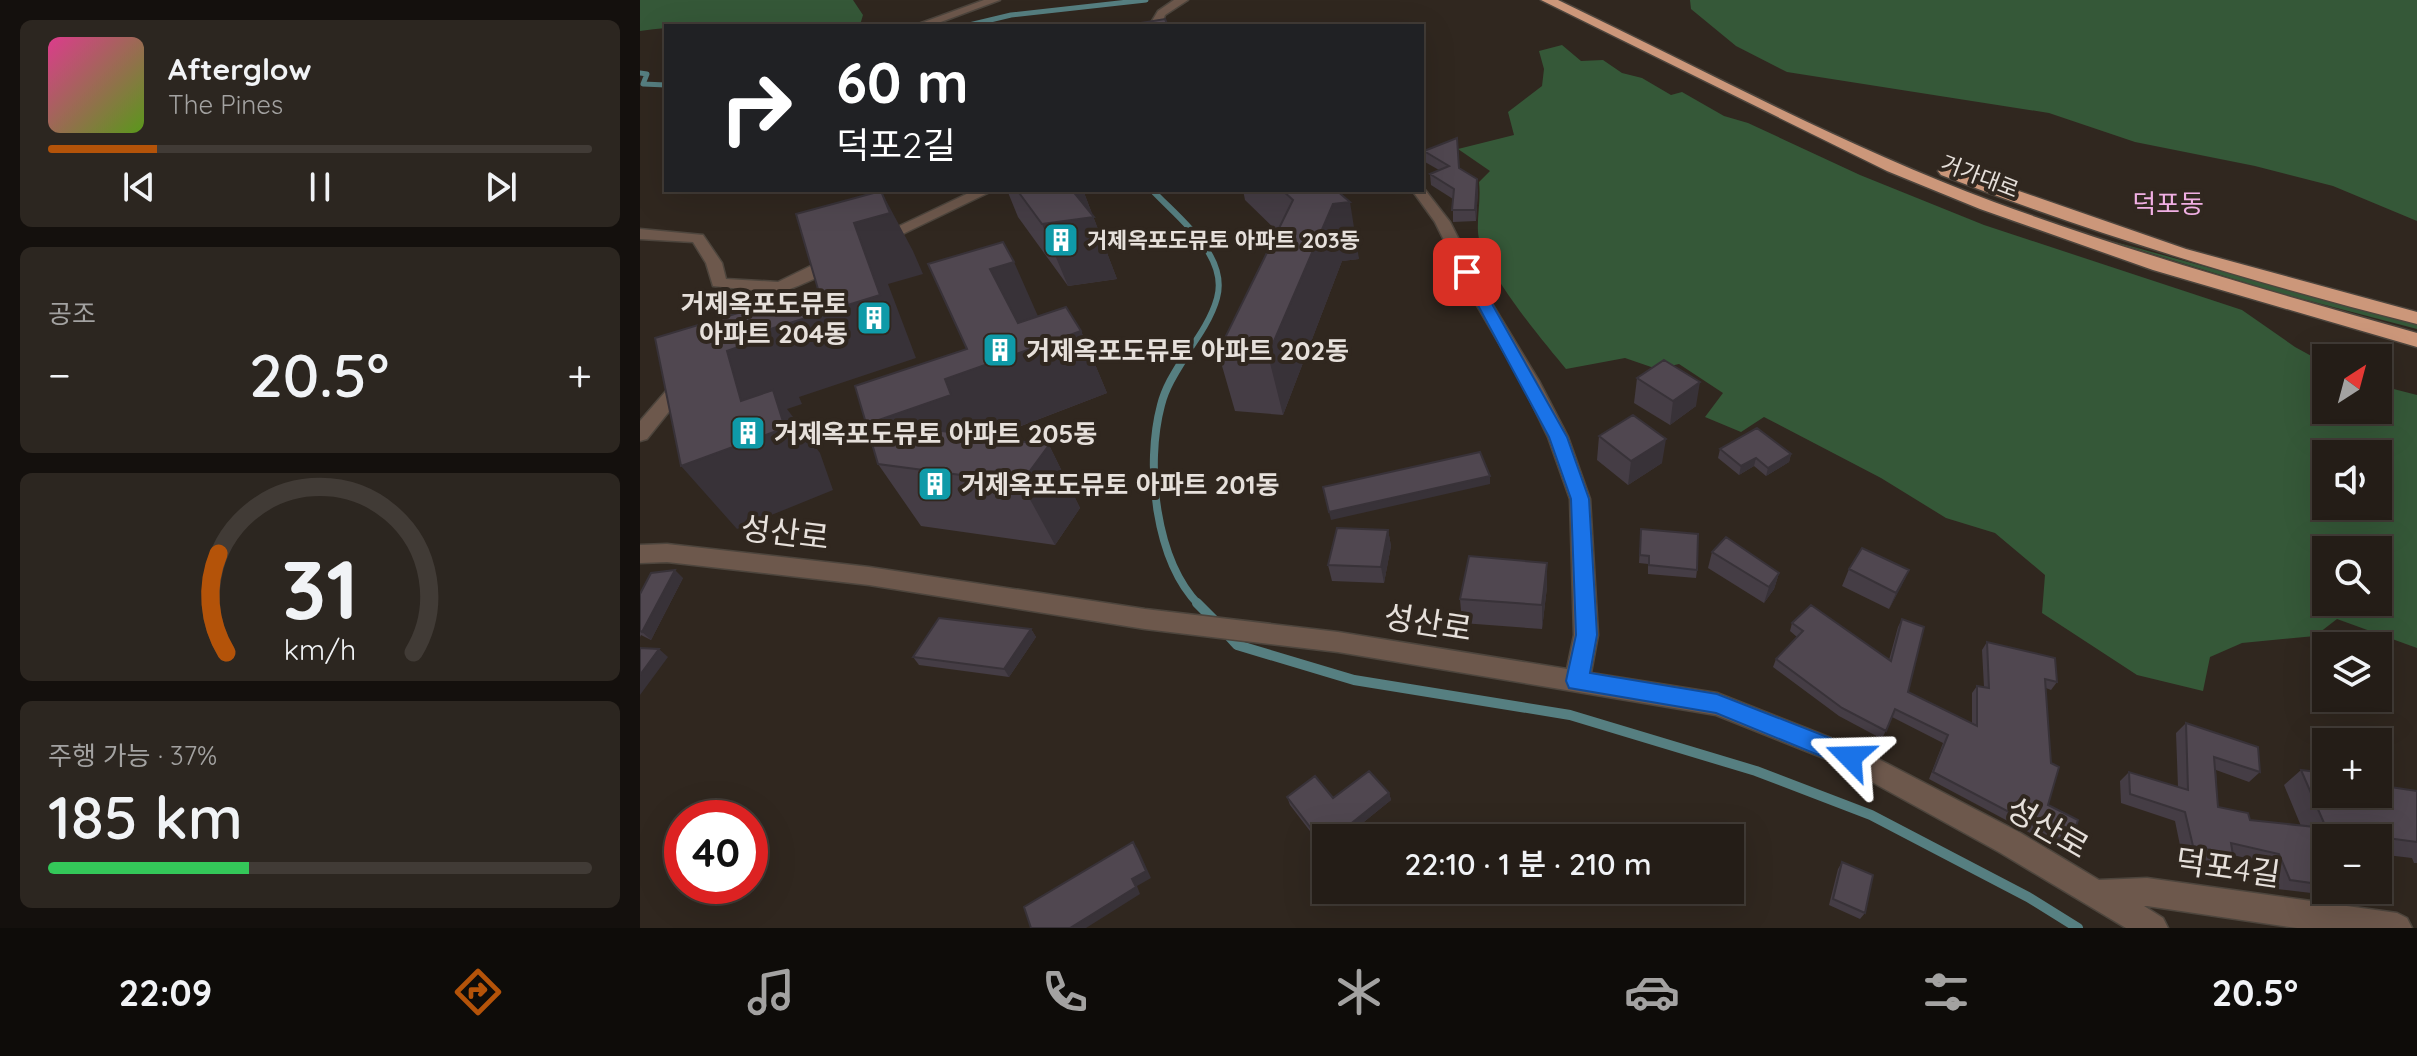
<!DOCTYPE html>
<html lang="ko">
<meta charset="utf-8">
<style>
body{margin:0;font-family:Quicksand,"Noto Sans KR",sans-serif;background:#2c2620;color:#f1f3f6;height:100vh;display:flex;flex-direction:column;font-size:30px;white-space:nowrap}
*{box-sizing:border-box;margin:0}
p{font-size:26px;color:#a3a2a1}
.icon{flex:none;width:44px;height:44px;fill:none;stroke:currentColor;stroke-width:2;stroke-linecap:round;stroke-linejoin:round}
.map{position:relative;flex:1;overflow:hidden}
.drawer{display:flex;flex-direction:column;gap:20px;padding:20px;background:#14100d;width:640px}
.drawer>*{flex:none}
.banner{position:absolute;left:24px;top:24px;width:760px;height:168px;border-radius:0px;box-shadow:0 8px 32px #0002,0 0 0 2px #413b36;background:#202124;color:#fff;overflow:hidden}
.needle{width:52px;rotate:36deg}
.controls{position:absolute;left:1672px;top:344px;display:grid;gap:16px}
.controls a{display:grid;place-items:center;width:80px;height:80px;border-radius:0px;background:#241d17;box-shadow:0 8px 32px #0002,0 0 0 2px #413b36;font-size:40px}
.speed{position:absolute;left:24px;top:800px;display:flex;gap:16px;font-size:40px;font-weight:700;text-align:center}
.speed>*{display:grid;place-content:center;width:104px;height:104px;border-radius:50%;background:#241d17;box-shadow:0 8px 32px #0002,0 0 0 2px #413b36;line-height:1}
.speed .limit{border:12px solid #d22;background:#fff;color:#111}
.pin{position:absolute;display:grid;place-items:center;width:68px;height:68px;color:#fff;margin:-34px;border-radius:16px;box-shadow:0 4px 12px #0006}
.me{position:absolute;width:88px;margin:-44px;rotate:292deg;stroke-linejoin:round;filter:drop-shadow(0 0 6px #0008)}
.turn{display:flex;align-items:center;gap:28px;height:168px;padding:0 40px;font-size:36px}
.turn .icon{width:104px;height:104px;stroke-width:2.5}
.turn b{display:block;font-size:56px;line-height:68px}
.big{font-size:60px;font-weight:600;line-height:1.1}
.drawer .widget{flex:1;display:flex;flex-direction:column;justify-content:center;gap:12px;min-width:0;padding:0 28px;border-radius:12px;background:#2c2620}
.drawer .dial{align-items:center;gap:0}
.dial svg{height:208px;overflow:visible;fill:none;stroke:#413b36;stroke-width:7;stroke-linecap:round;text-anchor:middle}
.dial text{fill:#f1f3f6;stroke:none}
.song{display:flex;align-items:center;gap:24px}
.cover{width:96px;height:96px;border-radius:12px;background:linear-gradient(135deg,hsl(330 70% 55%),hsl(90 70% 35%))}
.played{height:8px;border-radius:4px;background:linear-gradient(90deg,#b45309 20%,#413b36 20%)}
.keys{display:flex;justify-content:space-around;direction:ltr}
.heat{display:flex;justify-content:space-between;align-items:center;font-size:44px;direction:ltr}
.charge{height:12px;border-radius:6px;background:linear-gradient(90deg,#34c759 37%,#413b36 0)}
.trip{position:absolute;left:672px;top:824px;width:432px;height:80px;border-radius:0px;background:#241d17;box-shadow:0 8px 32px #0002,0 0 0 2px #413b36;font-weight:600;line-height:80px;text-align:center}
.dock{display:flex;height:128px;justify-content:space-around;align-items:center;background:#0e0c09;color:#a3a2a1}
.dock .icon{width:56px;height:56px}
.dock .selected{color:#b45309}
.dock b{font-size:36px;color:#f1f3f6}
main{display:flex;flex:1;min-height:0}
.map>svg:first-child{display:block}
</style>
<main>
<section class="drawer">
<div class="widget">
<div class="song"><i class="cover"></i><div><b>Afterglow</b><p>The Pines</p></div></div>
<div class="played"></div>
<div class="keys"><svg class="icon" aria-label="previous" viewBox="0 0 24 24"><path d="M18 5L8 12l10 7zM5 5v14"/></svg><svg class="icon" aria-label="pause" viewBox="0 0 24 24"><path d="M8 5v14M16 5v14"/></svg><svg class="icon" aria-label="next" viewBox="0 0 24 24"><path d="M6 5l10 7-10 7zM19 5v14"/></svg></div>
</div>
<div class="widget"><p>공조</p>
<div class="heat"><a>−</a><b class="big">20.5°</b><a>+</a></div>
</div>
<div class="widget dial"><svg viewBox="0 0 100 80">
<path d="M14 69A42 42 0 1 1 86 69"/>
<path d="M14 69A42 42 0 0 1 11 31" stroke="#b45309"/>
<text x="50" y="56" font-size="32" font-weight="700">31</text>
<text x="50" y="72" font-size="11">km/h</text>
</svg></div>
<div class="widget"><p>주행 가능 · 37%</p><b class="big">185 km</b><div class="charge"></div></div>
</section>
<div class="map">
<svg width="1777" height="928" viewBox="0 0 1777 928">
<rect width="100%" height="100%" fill="#30271f"/>
<path fill="#355838" fill-rule="evenodd" d="M 0,0 L 213,0 L 223,15 L 220,25 L 217,26 C 144,26 70,21 0,31 Z
M 1050,0 L 1777,0 L 1777,221 L 1693,186 L 1615,166 L 1495,142 L 1409,113 L 1147,72 L 1096,46 L 1051,9 Z
M 922,45 L 941,61 L 963,60 L 982,73 L 1002,78 L 1031,95 L 1042,92 L 1084,116 L 1108,123 L 1220,175 L 1344,225 L 1602,310 L 1655,347 L 1686,364 L 1686,410 L 1738,410 L 1738,385 L 1777,395 L 1777,648 L 1697,619 L 1675,636 L 1602,643 L 1570,657 L 1563,691 L 1497,675 L 1402,613 L 1405,575 L 1355,533 L 1306,518 L 1241,478 L 1124,417 L 1101,432 L 1065,417 L 1083,393 L 1039,364 L 1017,369 L 985,358 L 926,369 C 903,341 840,267 838,232 C 837,216 841,200 839,182 L 850,171 L 818,149 L 874,135 L 868,112 L 902,86 L 904,69 L 899,51 ZM 1686,454 L 1738,454 L 1738,506 L 1686,506 ZM 1686,550 L 1738,550 L 1738,602 L 1686,602 Z
M 1464,239 L 1706,305 L 1777,321 L 1777,329 L 1639,293 Z"/>
<g fill="none" stroke-linecap="round" stroke-linejoin="round">
<path stroke="#567f81" stroke-width="5" d="M 325,26 L 371,15 L 506,0
M 0,73 L 7,74 L 3,84 L 26,85"/>
<path stroke="#567f81" stroke-width="6" d="M 512,190 C 537,217 589,255 577,298 C 572,317 559,336 548,352"/>
<path stroke="#567f81" stroke-width="8" d="M 549,350 C 538,368 526,385 521,405 C 505,465 515,560 559,605"/>
<path stroke="#567f81" stroke-width="10" d="M 557,603 L 578,624
M 587,634 L 597,645 L 714,680 L 930,715 L 1116,771 L 1231,815 L 1388,897 L 1438,928"/>
<defs>
<path id="minor" d="M 344,0 L 360,0 L 290,26 L 273,26 Z
M 534,0 L 548,0 L 525,15 L 521,26 L 509,26 L 518,11 Z
M 782,186 L 810,222 L 848,297 L 899,381 L 928,437 L 950,499 L 958,635 L 951,673 L 1077,693 L 1219,749 L 1379,832 L 1459,880 L 1507,878 L 1757,913 L 1767,918 L 1772,928 L 1657,928 L 1507,906 L 1504,906 L 1523,918 L 1528,928 L 1486,928 L 1359,852 L 1201,765 L 1076,715 L 698,652 L 505,629 L 229,585 L 27,562 L 0,563 L 0,545 L 27,544 L 229,567 L 505,609 L 698,632 L 927,669 L 934,635 L 930,499 L 908,437 L 881,381 L 832,297 L 795,222 L 772,190 L 782,190 Z
M 335,190 L 354,190 L 244,243 L 232,243 L 230,240 Z
M 0,229 L 63,235 L 82,263 L 86,279 L 138,282 L 189,257 L 201,257 L 203,260 C 181,282 143,288 118,305 C 104,314 99,340 80,335 L 77,331 L 80,327 L 103,299 L 120,291 L 73,286 L 66,263 L 53,242 L 0,239 Z
M 45,374 L 51,376 L 54,380 L 51,384 L 7,439 L 0,441 L 0,421 L 39,376 Z"/>
<path id="highway" d="M 901,0 L 918,0 C 1062,69 1204,146 1354,202 C 1493,253 1635,293 1777,333 L 1777,347 L 1513,270 L 1340,209 L 1247,171 Z
M 1307,166 L 1546,249 L 1777,312 L 1777,324 C 1615,283 1457,235 1301,175 L 1298,171 Z"/>
</defs>
<use href="#minor" stroke="#4d453d" stroke-width="3"/>
<use href="#highway" stroke="#4d453d" stroke-width="3"/>
<use href="#minor" fill="#6d584c" fill-rule="evenodd"/>
<use href="#highway" fill="#cc977a" fill-rule="evenodd"/>
</g>
<path fill="#453d45" d="M 784,151 L 819,168 L 838,190 L 836,221 L 813,222 L 813,199 L 791,185 L 790,174 L 799,170 L 785,162 Z
M 367,190 L 443,190 L 477,279 L 428,286 L 378,217 Z
M 603,190 L 696,190 L 719,259 L 702,261 L 643,415 L 595,411 L 578,352 L 637,231 L 605,200 Z
M 398,316 L 441,331 L 467,393 L 350,438 L 409,445 L 440,508 L 415,545 L 281,526 L 238,464 Z
M 997,378 L 1056,406 L 1030,425 L 994,403 Z
M 959,436 L 1022,463 L 988,485 L 957,460 Z
M 1080,449 L 1151,454 L 1149,462 L 1126,476 L 1114,466 L 1099,475 L 1078,458 Z
M 1001,529 L 1057,570 L 1056,578 L 1008,574 L 1008,564 L 999,563 Z
M 748,530 L 751,546 L 744,583 L 692,581 L 688,565 Z
M 1072,552 L 1139,573 L 1134,589 L 1124,603 L 1068,568 Z
M 907,563 L 907,587 L 902,629 L 822,623 L 820,599 Z
M 1209,569 L 1269,570 L 1249,609 L 1202,586 Z
M 43,578 L 11,640 L 1,635 L 0,637 L 0,594 Z
M 1262,619 L 1268,692 L 1332,724 L 1332,693 L 1337,686 L 1344,687 L 1342,650 L 1347,642 L 1417,682 L 1411,690 L 1406,688 L 1408,805 L 1430,844 L 1424,851 L 1289,779 L 1303,743 L 1252,717 L 1242,739 L 1199,716 L 1133,667 L 1136,659 L 1157,637 L 1150,631 L 1152,623 L 1249,660 L 1258,627 Z
M 391,629 L 396,637 L 369,677 L 279,665 L 273,657 Z
M 1546,723 L 1620,772 L 1609,782 L 1576,770 L 1578,807 L 1610,820 L 1661,826 L 1644,785 L 1661,770 L 1744,786 L 1777,791 L 1777,863 L 1774,863 L 1772,858 L 1738,854 L 1738,838 L 1686,838 L 1686,846 L 1683,846 L 1686,853 L 1686,890 L 1696,890 L 1688,895 L 1637,889 L 1627,863 L 1593,855 L 1582,864 L 1542,855 L 1535,821 L 1481,803 L 1480,781 L 1489,772 L 1538,787 L 1536,733 Z
M 749,793 L 751,800 L 704,838 L 686,838 L 686,852 L 650,805 L 647,797 L 693,798 Z
M 1202,862 L 1225,913 L 1220,919 L 1189,905 L 1198,869 Z"/>
<path fill="#383238" d="M 837,179 L 838,190 L 836,221 L 835,210 Z
M 421,190 L 443,190 L 477,279 L 428,286 L 402,224 Z
M 241,191 L 273,251 L 283,274 L 248,284 L 276,358 L 159,397 L 162,404 L 147,409 L 180,453 L 193,490 L 97,529 L 41,466 L 101,401 L 87,351 L 114,334 L 240,295 L 214,223 Z
M 710,202 L 719,259 L 702,261 L 643,415 L 628,355 L 693,204 Z
M 374,262 L 401,323 L 379,331 L 350,269 Z
M 441,331 L 467,393 L 341,441 L 233,422 L 305,379 Z
M 1060,382 L 1056,406 L 1030,425 L 1033,401 Z
M 1026,439 L 1022,463 L 988,485 L 991,461 Z
M 409,445 L 440,508 L 415,545 L 381,483 Z
M 1151,454 L 1149,462 L 1126,476 L 1128,468 Z
M 1116,458 L 1114,466 L 1099,475 L 1101,466 Z
M 850,476 L 850,484 L 691,520 L 689,512 Z
M 748,530 L 751,546 L 744,583 L 741,567 Z
M 907,563 L 907,587 L 902,629 L 902,605 Z
M 35,570 L 43,578 L 11,640 L 2,632 Z
M 1269,570 L 1261,587 L 1249,609 L 1256,593 Z
M 1139,573 L 1134,589 L 1124,603 L 1129,587 Z
M 391,629 L 396,637 L 369,677 L 364,669 Z
M 19,649 L 28,657 L 0,695 L 0,675 Z
M 749,793 L 751,800 L 704,838 L 693,838 Z
M 493,842 L 498,849 L 511,878 L 497,886 L 500,894 L 446,928 L 430,928 Z"/>
<path fill="#504750" stroke="#383238" stroke-width="2" d="M 525,19 L 528,26 L 482,26 Z
M 817,138 L 819,168 L 837,179 L 835,210 L 812,210 L 814,189 L 790,174 L 809,166 L 784,151 Z
M 377,190 L 432,190 L 454,217 L 402,224 Z
M 642,190 L 696,190 L 710,202 L 693,204 L 628,355 L 578,352 L 653,200 Z
M 241,191 L 250,213 L 214,223 L 240,295 L 114,334 L 116,341 L 87,351 L 101,401 L 133,390 L 145,428 L 41,466 L 15,338 L 178,289 L 156,214 Z
M 363,242 L 374,262 L 350,269 L 378,323 L 426,307 L 441,331 L 305,379 L 311,395 L 233,422 L 409,445 L 381,483 L 238,464 L 215,386 L 327,349 L 288,264 Z
M 1024,360 L 1060,382 L 1033,401 L 997,378 Z
M 993,415 L 1026,439 L 991,461 L 959,436 Z
M 1117,428 L 1151,454 L 1128,468 L 1116,458 L 1101,466 L 1080,449 Z
M 840,452 L 850,476 L 689,512 L 683,487 Z
M 697,528 L 748,530 L 741,567 L 688,565 Z
M 1001,529 L 1058,534 L 1057,570 L 1009,565 L 1009,556 L 1000,555 Z
M 1086,537 L 1139,573 L 1129,587 L 1072,552 Z
M 1222,548 L 1269,570 L 1256,593 L 1209,569 Z
M 829,556 L 907,563 L 902,605 L 820,599 Z
M 35,570 L 2,632 L 0,631 L 0,594 L 11,573 Z
M 1171,605 L 1251,661 L 1262,619 L 1284,627 L 1268,692 L 1337,726 L 1337,686 L 1349,688 L 1347,642 L 1415,658 L 1417,682 L 1405,679 L 1411,763 L 1419,767 L 1408,805 L 1438,820 L 1430,844 L 1293,772 L 1308,735 L 1255,709 L 1246,731 L 1202,708 L 1136,659 L 1163,631 L 1152,623 Z
M 299,618 L 391,629 L 364,669 L 273,657 Z
M 0,648 L 19,649 L 0,675 Z
M 1546,723 L 1618,747 L 1620,772 L 1574,757 L 1578,807 L 1608,813 L 1610,820 L 1675,827 L 1686,853 L 1686,885 L 1650,880 L 1639,854 L 1591,843 L 1593,855 L 1553,846 L 1545,812 L 1490,794 L 1489,772 L 1548,790 Z
M 1661,770 L 1686,773 L 1686,794 L 1738,794 L 1738,780 L 1741,781 L 1744,786 L 1777,791 L 1777,842 L 1687,830 Z
M 729,771 L 749,793 L 693,838 L 686,838 L 686,843 L 684,845 L 647,797 L 675,776 L 693,798 Z
M 493,842 L 506,871 L 492,879 L 496,887 L 430,928 L 391,928 L 384,907 Z
M 1202,862 L 1233,875 L 1225,913 L 1193,899 Z"/>
<path fill="#1a73e8" stroke="#114b97" stroke-width="2" d="M 827,268 L 834,272 L 927,437 L 949,499 L 957,635 L 950,673 L 1077,694 L 1218,749 L 1222,757 L 1218,764 L 1210,768 L 1076,713 L 929,688 L 926,681 L 936,635 L 931,499 L 909,437 L 820,272 Z"/>
<defs>
<symbol id="building-square" viewBox="-11 -11 22 22"><rect x="-9" y="-9" width="18" height="18" rx="4" fill="#0f9aa8" stroke="#30271f"/><path d="M-4-6H4V6H1V3H-1V6H-4ZM-2.5-4.3h1.7v1.8h-1.7ZM.8-4.3h1.7v1.8H.8ZM-2.5-1h1.7V.8h-1.7ZM.8-1h1.7V.8H.8Z" fill="#fff"/></symbol>
</defs>
<g fill-rule="evenodd">
<use href="#building-square" x="401" y="220" width="40" height="40"/>
<use href="#building-square" x="214" y="298" width="40" height="40"/>
<use href="#building-square" x="340" y="330" width="40" height="40"/>
<use href="#building-square" x="88" y="413" width="40" height="40"/>
<use href="#building-square" x="275" y="464" width="40" height="40"/>
</g>
<g text-anchor="middle" dominant-baseline="central" stroke-width="8" stroke-linejoin="round" paint-order="stroke">
<g font-size="22" fill="#e6e0db" stroke="#30271f">
<text transform="translate(1340 176) rotate(21)">거가대로</text>
</g>
<g font-size="22" font-weight="bold" fill="#e6e0db" stroke="#30271f" text-anchor="start">
<text x="447" y="240">거제옥포도뮤토 아파트 203동</text>
</g>
<g font-size="26" fill="#f0afe3" stroke="#30271f">
<text x="1528" y="203">덕포동</text>
</g>
<g font-size="26" font-weight="bold" fill="#e6e0db" stroke="#30271f" text-anchor="start">
<text x="208" y="303" text-anchor="end">거제옥포도뮤토<tspan x="208" dy="30">아파트 204동</tspan></text>
<text x="386" y="350">거제옥포도뮤토 아파트 202동</text>
<text x="134" y="433">거제옥포도뮤토 아파트 205동</text>
<text x="321" y="484">거제옥포도뮤토 아파트 201동</text>
</g>
<g font-size="32" fill="#e6e0db" stroke="#30271f">
<text transform="translate(145 532) rotate(7)">성산로</text>
<text transform="translate(788 622) rotate(9)">성산로</text>
<text transform="translate(1408 827) rotate(30)">성산로</text>
<text transform="translate(1588 867) rotate(8)">덕포4길</text>
</g>
</g>
</svg>
<div class="controls">
<a><svg class="needle" viewBox="-14 -14 28 28"><path d="M0-13l5 13h-10z" fill="#e53935"/><path d="M0 13l5-13h-10z" fill="#a3a2a1"/></svg></a>
<a><svg class="icon" aria-label="sound" viewBox="0 0 24 24"><path d="M4 9h4l5-4v14l-5-4H4zM17 9q2 3 0 6"/></svg></a>
<a><svg class="icon" aria-label="search" viewBox="0 0 24 24"><circle cx="10" cy="10" r="6"/><path d="M15 15l6 6"/></svg></a>
<a><svg class="icon" aria-label="layers" viewBox="0 0 24 24"><path d="M12 4l9 5-9 5-9-5zM3 14l9 5 9-5"/></svg></a>
<a>+</a>
<a>−</a>
</div>
<div class="speed"><div class="limit">40</div></div>
<div class="pin" style="left:827px;top:272px;background:#d93025"><svg class="icon" aria-label="arrive" viewBox="0 0 24 24"><path d="M6 21V4h12l-3 4 3 4H6"/></svg></div>
<svg class="me" style="left:1210px;top:757px" viewBox="-20 -20 40 40"><path d="M0-17L14 15 0 8-14 15z" fill="#1a73e8" stroke="#fff" stroke-width="4"/></svg>
<div class="trip">22:10 · 1 분 · 210 m</div>
<div class="banner">
<div class="turn"><svg class="icon" aria-label="right" viewBox="0 0 24 24"><path d="M7 20v-9h11M14 6l5 5-5 5"/></svg><div><b>60 m</b>덕포2길</div></div>
</div>
</div>
</main>
<nav class="dock">
<b>22:09</b>
<svg class="icon selected" aria-label="directions" viewBox="0 0 24 24"><path d="M12 3l9 9-9 9-9-9zM9 14v-3h6M13 9l2 2-2 2"/></svg>
<svg class="icon" aria-label="music" viewBox="0 0 24 24"><path d="M9 18V5l10-2v13"/><circle cx="6" cy="18" r="3"/><circle cx="16" cy="16" r="3"/></svg>
<svg class="icon" aria-label="phone" viewBox="0 0 24 24"><path d="M5 4h4l2 5-3 2q2 4 5 5l2-3 5 2v4C11 20 4 13 5 4z"/></svg>
<svg class="icon" aria-label="climate" viewBox="0 0 24 24"><path d="M12 3v18M4 7l16 10M4 17L20 7"/></svg>
<svg class="icon" aria-label="car" viewBox="0 0 24 24"><path d="M5 17H2v-5l4-1 3-4h7l3 4 3 1v5h-3M9 17h6M6 11h13"/><circle cx="7" cy="17" r="2"/><circle cx="17" cy="17" r="2"/></svg>
<svg class="icon" aria-label="filters" viewBox="0 0 24 24"><path d="M4 7h16M4 17h16"/><circle cx="9" cy="7" r="2"/><circle cx="15" cy="17" r="2"/></svg>
<b>20.5°</b>
</nav>
